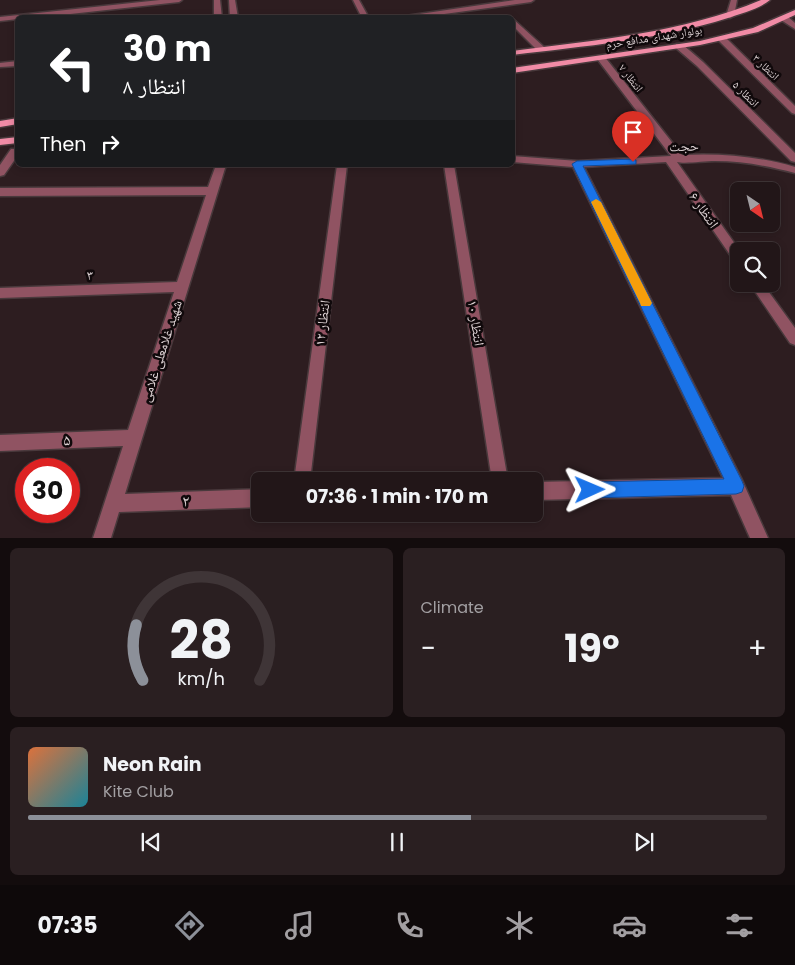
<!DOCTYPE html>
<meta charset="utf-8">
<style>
body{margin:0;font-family:Poppins,"Noto Naskh Arabic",sans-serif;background:#2a1f21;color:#f1f3f6;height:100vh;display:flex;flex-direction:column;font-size:19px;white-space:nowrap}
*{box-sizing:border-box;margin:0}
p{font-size:16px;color:#a29fa2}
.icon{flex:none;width:28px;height:28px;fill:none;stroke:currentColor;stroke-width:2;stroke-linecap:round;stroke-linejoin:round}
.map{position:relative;height:538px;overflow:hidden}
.panel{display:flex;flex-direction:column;gap:10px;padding:10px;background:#130c0d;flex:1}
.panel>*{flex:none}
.guide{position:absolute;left:15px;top:15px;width:500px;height:152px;border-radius:8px;box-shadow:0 2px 8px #0003,0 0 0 1px #3f3537;background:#202124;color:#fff;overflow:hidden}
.needle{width:32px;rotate:145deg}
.controls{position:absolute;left:730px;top:182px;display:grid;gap:10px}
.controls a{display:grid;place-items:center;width:50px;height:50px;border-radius:8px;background:#221618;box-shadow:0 2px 8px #0003,0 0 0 1px #3f3537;font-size:25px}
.speed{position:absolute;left:15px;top:458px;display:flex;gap:10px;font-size:25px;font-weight:700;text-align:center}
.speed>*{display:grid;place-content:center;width:65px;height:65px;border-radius:50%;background:#221618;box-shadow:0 2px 8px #0003,0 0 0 1px #3f3537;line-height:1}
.speed .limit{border:8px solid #d22;background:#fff;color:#111}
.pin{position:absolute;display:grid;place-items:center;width:42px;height:42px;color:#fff;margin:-51px -21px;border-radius:50% 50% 50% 0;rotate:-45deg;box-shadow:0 0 5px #0007}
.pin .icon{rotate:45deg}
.me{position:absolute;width:55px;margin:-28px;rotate:89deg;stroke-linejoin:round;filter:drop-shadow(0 0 4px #0008)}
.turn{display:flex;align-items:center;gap:18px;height:105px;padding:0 25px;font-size:22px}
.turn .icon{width:65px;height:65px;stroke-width:2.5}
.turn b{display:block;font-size:35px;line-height:42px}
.then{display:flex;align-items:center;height:48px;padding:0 25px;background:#0003;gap:10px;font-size:19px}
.big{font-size:38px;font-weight:700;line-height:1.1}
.panel .widget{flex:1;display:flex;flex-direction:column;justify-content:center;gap:8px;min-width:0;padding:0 18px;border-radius:8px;background:#2a1f21}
.panel .dial{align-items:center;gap:0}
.dial svg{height:130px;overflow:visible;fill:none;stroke:#3f3537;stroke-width:7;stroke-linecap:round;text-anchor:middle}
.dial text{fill:#f1f3f6;stroke:none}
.song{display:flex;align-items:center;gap:15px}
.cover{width:60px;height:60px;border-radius:8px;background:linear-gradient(135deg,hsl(20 70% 55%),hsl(190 70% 35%))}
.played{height:5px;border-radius:2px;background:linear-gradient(90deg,#8c9099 60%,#3f3537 60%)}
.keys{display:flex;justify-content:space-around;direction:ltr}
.heat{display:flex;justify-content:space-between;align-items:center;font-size:28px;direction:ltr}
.panel .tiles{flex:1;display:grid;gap:10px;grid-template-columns:1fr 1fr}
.widget:last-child{grid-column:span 2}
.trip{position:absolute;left:251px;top:472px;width:292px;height:50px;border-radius:8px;background:#221618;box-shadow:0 2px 8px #0003,0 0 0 1px #3f3537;font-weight:700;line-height:50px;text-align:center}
.tabs{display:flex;height:80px;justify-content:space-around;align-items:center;background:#0e090a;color:#a29fa2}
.tabs .icon{width:35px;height:35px}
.tabs .active{color:#8c9099}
.tabs b{font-size:22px;color:#f1f3f6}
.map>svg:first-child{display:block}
</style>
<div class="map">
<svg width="795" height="538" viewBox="0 0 795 538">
<rect width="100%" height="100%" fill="#2d1d20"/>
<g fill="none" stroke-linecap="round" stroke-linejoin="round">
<defs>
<path id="minor" d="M 160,0 L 182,0 L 179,2 L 34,18 L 18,18 L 18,19 L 0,21 L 0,17 Z
M 214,0 L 220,0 L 222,18 L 214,18 Z
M 229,0 L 235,0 L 238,18 L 230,18 Z
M 353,0 L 359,0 L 369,18 L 362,18 Z
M 515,0 L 534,0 L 531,2 L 415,18 L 392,18 Z
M 731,0 L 737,0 L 734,16 L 730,18 L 726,16 Z
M 781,16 L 787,16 L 795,23 L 795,29 L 781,20 Z
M 512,18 L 544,47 L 544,51 L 538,51 L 512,25 Z
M 719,37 L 725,37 L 795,106 L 795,114 L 792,113 L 719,41 Z
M 676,44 L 682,44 L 703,62 L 795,153 L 795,162 L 791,161 L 697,66 L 676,48 Z
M 598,56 L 604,56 L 682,155 C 720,153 757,156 795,167 L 795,173 C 768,166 743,161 715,161 C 704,161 685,164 677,162 L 740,251 L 739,264 L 735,262 L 666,162 L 584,167 L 742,480 L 768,538 L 750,538 L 731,495 L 535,500 L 535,482 L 723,478 L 573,167 L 512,162 L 512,156 L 578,161 L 671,156 L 598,60 Z
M 18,61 L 18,66 L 0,67 L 0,63 Z
M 11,149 L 18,149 L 18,155 L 4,175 L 0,176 L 0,165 Z
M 216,165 L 226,165 L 125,494 L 260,489 L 260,507 L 119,512 L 111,538 L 93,538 L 123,446 L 0,451 L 0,435 L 128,430 L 174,292 L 0,298 L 0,288 L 177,282 L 206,195 L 0,196 L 0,188 L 208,187 Z
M 337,165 L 347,165 L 310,481 L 294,481 Z
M 444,165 L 454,165 L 508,481 L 492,481 Z
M 750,284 L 763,284 L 795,328 L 795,345 L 790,343 Z"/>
<path id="major" d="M 761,0 L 770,0 C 759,9 742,13 728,18 C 658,40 585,46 512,55 L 512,51 C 597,40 682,33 761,0 Z
M 795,10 L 795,15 L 758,32 L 700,45 L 512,73 L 512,68 L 700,41 L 753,28 Z
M 18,118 L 18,124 L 0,127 L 0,121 Z
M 18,137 L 18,143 L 0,145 L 0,139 Z"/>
</defs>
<use href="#minor" stroke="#49393c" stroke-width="3"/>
<use href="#major" stroke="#49393c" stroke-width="3"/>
<use href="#minor" fill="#905362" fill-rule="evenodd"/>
<use href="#major" fill="#f18ba6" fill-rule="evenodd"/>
</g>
<path fill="#1a73e8" stroke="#114b97" d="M 633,159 L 636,160 L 636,164 L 583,166 L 742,481 L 744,486 L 742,492 L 736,494 L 590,498 L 584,495 L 582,490 L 584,484 L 590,482 L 724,479 L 572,164 L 577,161 Z"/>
<path fill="#f59e0b" d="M 596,199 L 601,202 L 652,303 L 650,306 L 641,306 L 640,303 L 591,202 Z"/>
<g text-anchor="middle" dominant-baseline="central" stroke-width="5" stroke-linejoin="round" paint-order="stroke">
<g font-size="11" fill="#dacfd1" stroke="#10090b">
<text transform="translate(654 37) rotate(-9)">بولوار شهدای مدافع حرم</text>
<text transform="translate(766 67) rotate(44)">انتظار ۳</text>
<text transform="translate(631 78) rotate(52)">انتظار ۷</text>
<text transform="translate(746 94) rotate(45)">انتظار ۵</text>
</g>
<g font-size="14" fill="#dacfd1" stroke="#10090b">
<text transform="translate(684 146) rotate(-2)">حجت</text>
<text transform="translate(704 210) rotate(55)">انتظار ۶</text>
<text transform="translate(90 275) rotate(-2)">۳</text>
<text transform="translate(322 323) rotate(-83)">انتظار ۱۲</text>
<text transform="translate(476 323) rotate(81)">انتظار ۱۰</text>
<text transform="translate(161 351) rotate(-72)">شهید غلامعلی غلامی</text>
</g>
<g font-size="16" fill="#dacfd1" stroke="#10090b">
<text transform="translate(67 440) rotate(-2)">۵</text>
<text transform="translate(186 501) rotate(-2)">۲</text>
</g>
</g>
</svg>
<div class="controls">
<a><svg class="needle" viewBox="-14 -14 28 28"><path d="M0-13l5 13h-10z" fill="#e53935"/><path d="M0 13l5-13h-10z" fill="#a29fa2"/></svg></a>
<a><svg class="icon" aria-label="search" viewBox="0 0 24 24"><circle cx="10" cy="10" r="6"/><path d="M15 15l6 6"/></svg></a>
</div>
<div class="speed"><div class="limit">30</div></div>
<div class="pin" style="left:633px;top:162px;background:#d93025"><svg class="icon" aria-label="arrive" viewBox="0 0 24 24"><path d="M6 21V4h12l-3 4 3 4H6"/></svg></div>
<svg class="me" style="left:590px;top:490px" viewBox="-20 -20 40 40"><path d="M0-17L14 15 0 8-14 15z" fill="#1a73e8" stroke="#fff" stroke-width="4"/></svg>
<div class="trip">07:36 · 1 min · 170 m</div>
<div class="guide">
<div class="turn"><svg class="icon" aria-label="left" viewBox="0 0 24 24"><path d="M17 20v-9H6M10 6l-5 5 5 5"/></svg><div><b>30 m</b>انتظار ۸</div></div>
<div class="then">Then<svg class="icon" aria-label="right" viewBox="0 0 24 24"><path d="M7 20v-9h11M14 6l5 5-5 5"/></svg></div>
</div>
</div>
<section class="panel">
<div class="tiles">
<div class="widget dial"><svg viewBox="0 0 100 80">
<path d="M14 69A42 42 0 1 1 86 69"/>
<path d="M14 69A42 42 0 0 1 10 35" stroke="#8c9099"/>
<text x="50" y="56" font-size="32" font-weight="700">28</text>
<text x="50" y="72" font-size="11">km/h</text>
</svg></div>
<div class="widget"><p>Climate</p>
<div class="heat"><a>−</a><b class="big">19°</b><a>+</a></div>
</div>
<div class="widget">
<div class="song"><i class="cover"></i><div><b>Neon Rain</b><p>Kite Club</p></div></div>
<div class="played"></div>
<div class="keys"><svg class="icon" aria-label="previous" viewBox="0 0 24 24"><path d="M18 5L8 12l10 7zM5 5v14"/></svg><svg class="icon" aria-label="pause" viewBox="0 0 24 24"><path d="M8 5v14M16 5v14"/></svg><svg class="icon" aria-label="next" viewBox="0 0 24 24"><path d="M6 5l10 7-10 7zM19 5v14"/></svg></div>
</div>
</div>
</section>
<nav class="tabs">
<b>07:35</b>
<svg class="icon active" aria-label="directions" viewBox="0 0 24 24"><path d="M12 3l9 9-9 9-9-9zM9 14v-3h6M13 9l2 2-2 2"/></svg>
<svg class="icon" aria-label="music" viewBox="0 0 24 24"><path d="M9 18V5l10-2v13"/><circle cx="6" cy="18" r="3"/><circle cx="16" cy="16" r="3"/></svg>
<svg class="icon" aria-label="phone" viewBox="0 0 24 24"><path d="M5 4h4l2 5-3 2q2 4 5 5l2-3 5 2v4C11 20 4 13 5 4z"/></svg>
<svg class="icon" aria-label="climate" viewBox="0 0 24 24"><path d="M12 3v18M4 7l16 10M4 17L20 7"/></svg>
<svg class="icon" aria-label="car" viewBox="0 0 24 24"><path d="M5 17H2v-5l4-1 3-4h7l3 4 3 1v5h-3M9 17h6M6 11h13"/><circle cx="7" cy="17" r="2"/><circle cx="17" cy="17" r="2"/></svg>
<svg class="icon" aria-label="filters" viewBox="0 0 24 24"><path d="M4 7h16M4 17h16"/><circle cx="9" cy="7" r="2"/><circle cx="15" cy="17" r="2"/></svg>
</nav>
